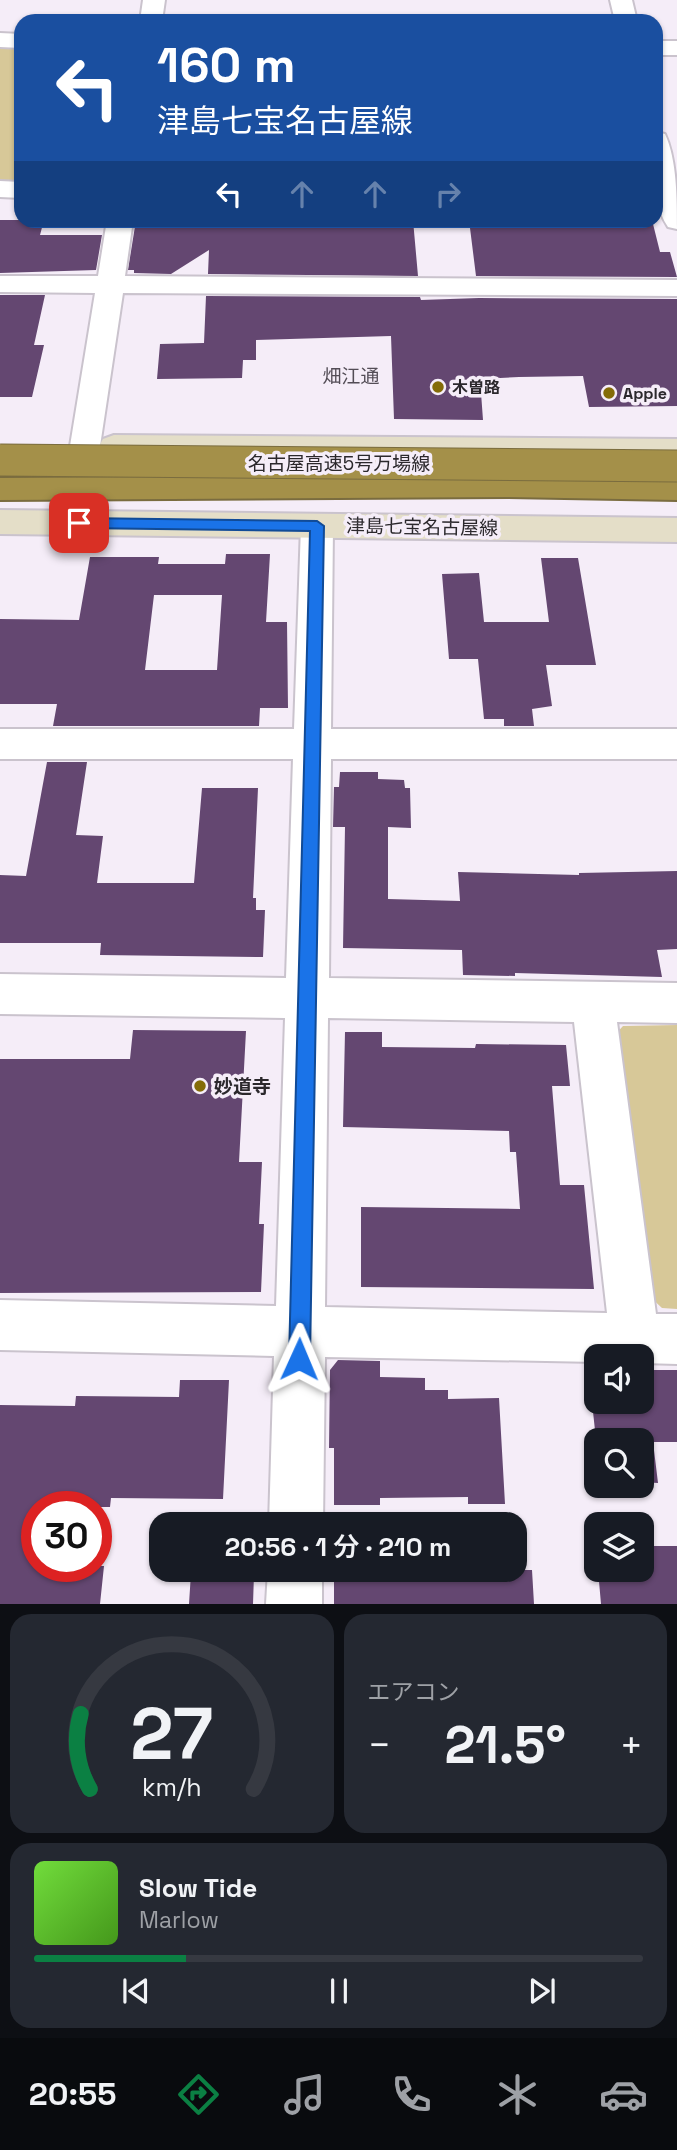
<!DOCTYPE html>
<html lang="ja">
<meta charset="utf-8">
<style>
body{margin:0;font-family:"Space Grotesk","Noto Sans JP",sans-serif;background:#242831;color:#f1f3f6;height:100vh;display:flex;flex-direction:column;font-size:26px;white-space:nowrap}
*{box-sizing:border-box;margin:0}
p{font-size:23px;color:#9ea1a6}
.icon{flex:none;width:38px;height:38px;fill:none;stroke:currentColor;stroke-width:2;stroke-linecap:round;stroke-linejoin:round}
.map{position:relative;height:1604px;overflow:hidden}
.details{display:flex;flex-direction:column;gap:10px;padding:10px;background:#0d0f14;flex:1}
.details>*{flex:none}
.banner{position:absolute;left:14px;top:14px;width:649px;height:214px;border-radius:21px;box-shadow:0 2px 5px #0004;background:#1a4fa0;color:#fff;overflow:hidden}
.controls{position:absolute;left:584px;top:1344px;display:grid;gap:14px}
.controls a{display:grid;place-items:center;width:70px;height:70px;border-radius:14px;background:#171b24;box-shadow:0 2px 5px #0004;font-size:35px}
.speed{position:absolute;left:21px;top:1491px;display:flex;gap:14px;font-size:35px;font-weight:700;text-align:center}
.speed>*{display:grid;place-content:center;width:91px;height:91px;border-radius:50%;background:#171b24;box-shadow:0 2px 5px #0004;line-height:1}
.speed .limit{border:10px solid #d22;background:#fff;color:#111}
.pin{position:absolute;display:grid;place-items:center;width:60px;height:60px;color:#fff;margin:-30px;border-radius:14px;box-shadow:0 4px 10px #0006}
.me{position:absolute;width:77px;margin:-38px;rotate:1deg;stroke-linejoin:round;filter:drop-shadow(0 0 5px #0008)}
.turn{display:flex;align-items:center;gap:24px;height:147px;padding:0 28px;font-size:32px}
.turn .icon{width:91px;height:91px;stroke-width:2.5}
.turn b{display:block;font-size:49px;line-height:60px}
.lanes{display:flex;align-items:center;height:66px;padding:0 28px;background:#0003;justify-content:center;gap:35px;direction:ltr}
.lanes .off{opacity:.35}
.big{font-size:52px;font-weight:600;line-height:1.1}
.details .widget{flex:1;display:flex;flex-direction:column;justify-content:center;gap:10px;min-width:0;padding:0 24px;border-radius:21px;background:#242831}
.details .dial{align-items:center;gap:0}
.dial svg{height:182px;overflow:visible;fill:none;stroke:#363941;stroke-width:7;stroke-linecap:round;text-anchor:middle}
.dial text{fill:#f1f3f6;stroke:none}
.song{display:flex;align-items:center;gap:21px}
.cover{width:84px;height:84px;border-radius:10px;background:linear-gradient(135deg,hsl(100 70% 55%),hsl(100 70% 35%))}
.played{height:7px;border-radius:4px;background:linear-gradient(90deg,#0b8043 25%,#363941 25%)}
.keys{display:flex;justify-content:space-around;direction:ltr}
.heat{display:flex;justify-content:space-between;align-items:center;font-size:38px;direction:ltr}
.details .tiles{flex:1;display:grid;gap:10px;grid-template-columns:1fr 1fr}
.widget:last-child{grid-column:span 2}
.trip{position:absolute;left:149px;top:1512px;width:378px;height:70px;border-radius:21px;background:#171b24;box-shadow:0 2px 5px #0004;font-weight:600;line-height:70px;text-align:center}
.tabs{display:flex;height:112px;justify-content:space-around;align-items:center;background:#090b0e;color:#9ea1a6}
.tabs .icon{width:49px;height:49px}
.tabs .selected{color:#0b8043}
.tabs b{font-size:32px;color:#f1f3f6}
.map>svg:first-child{display:block}
</style>
<div class="map">
<svg width="677" height="1604" viewBox="0 0 677 1604">
<rect width="100%" height="100%" fill="#f5edf8"/>
<path fill="#d7c898" d="M 0,45 L 21,46 L 21,182 L 0,182 Z
M 677,1025 L 677,1309 L 662,1308 L 646,1293 L 613,1037 L 623,1026 Z"/>
<path fill="#644771" fill-rule="evenodd" d="M 0,220 L 44,220 L 40,235 L 102,235 L 96,270 L 0,273 Z
M 136,220 L 413,220 L 418,276 L 208,274 L 209,250 L 171,274 L 134,273 L 134,270 L 128,270 Z
M 469,220 L 652,220 L 660,252 L 670,252 L 677,277 L 476,276 Z
M 0,295 L 45,295 L 34,345 L 44,345 L 32,397 L 0,397 Z
M 206,296 L 420,297 L 421,300 L 479,298 L 677,299 L 677,406 L 589,407 L 583,376 L 519,377 L 480,379 L 483,420 L 394,419 L 391,336 L 256,340 L 256,360 L 243,360 L 242,378 L 157,379 L 160,344 L 204,343 Z
M 226,554 L 270,554 L 266,622 L 287,622 L 288,708 L 260,708 L 259,726 L 53,726 L 57,704 L 0,704 L 0,619 L 79,620 L 90,557 L 159,557 L 158,564 L 225,564 ZM 154,595 L 222,595 L 217,670 L 145,670 Z
M 541,558 L 578,558 L 596,665 L 546,665 L 552,706 L 532,709 L 534,726 L 504,726 L 504,719 L 484,719 L 478,659 L 449,659 L 442,574 L 479,573 L 484,622 L 549,622 Z
M 47,762 L 87,762 L 76,835 L 103,836 L 97,883 L 194,883 L 202,788 L 258,788 L 253,898 L 256,898 L 256,910 L 265,910 L 263,957 L 100,955 L 101,943 L 0,943 L 0,875 L 26,876 Z
M 340,772 L 378,772 L 378,779 L 404,780 L 405,788 L 410,788 L 411,828 L 388,827 L 388,899 L 460,901 L 458,872 L 579,875 L 579,873 L 677,871 L 677,949 L 657,950 L 662,977 L 515,973 L 515,976 L 463,975 L 462,950 L 343,948 L 345,827 L 333,827 L 334,787 L 339,787 Z
M 133,1030 L 246,1031 L 239,1162 L 262,1162 L 259,1224 L 264,1224 L 261,1292 L 0,1293 L 0,1059 L 130,1059 Z
M 345,1032 L 382,1032 L 382,1047 L 475,1048 L 476,1044 L 566,1045 L 570,1086 L 552,1086 L 560,1185 L 584,1185 L 594,1289 L 361,1287 L 361,1207 L 520,1209 L 516,1152 L 510,1152 L 509,1131 L 343,1127 Z
M 338,1360 L 380,1361 L 380,1377 L 425,1378 L 425,1390 L 448,1390 L 448,1399 L 499,1398 L 505,1504 L 468,1504 L 468,1497 L 380,1498 L 380,1505 L 334,1505 L 334,1448 L 329,1448 L 330,1370 Z
M 588,1365 L 597,1365 L 597,1402 L 642,1402 L 642,1366 L 644,1370 L 677,1370 L 677,1442 L 653,1442 L 658,1483 L 642,1482 L 642,1440 L 597,1440 L 597,1449 Z
M 180,1380 L 229,1380 L 223,1499 L 111,1498 L 110,1507 L 37,1507 L 37,1566 L 104,1566 L 100,1604 L 0,1604 L 0,1405 L 75,1406 L 76,1396 L 179,1397 Z
M 642,1546 L 677,1546 L 677,1604 L 601,1604 L 598,1570 L 642,1570 Z
M 334,1570 L 532,1570 L 534,1604 L 334,1604 Z
M 191,1573 L 254,1574 L 253,1604 L 189,1604 Z"/>
<g fill="none" stroke-linecap="round" stroke-linejoin="round">
<defs>
<path id="street" d="M 143,0 L 165,0 L 162,21 L 140,21 Z
M 610,0 L 632,0 L 637,21 L 615,21 Z
M 0,33 L 21,34 L 21,48 L 0,47 Z
M 656,41 L 677,41 L 677,55 L 656,55 Z
M 656,132 L 665,134 C 677,160 677,199 677,229 L 668,227 C 650,201 656,161 656,132 Z
M 0,181 L 21,182 L 21,198 L 0,197 Z
M 107,220 L 133,220 L 125,276 L 677,280 L 677,296 L 123,293 L 100,446 L 96,453 L 85,457 L 74,453 L 70,446 L 95,293 L 0,292 L 0,276 L 98,276 Z
M 317,514 L 329,518 L 333,526 L 331,729 L 677,729 L 677,759 L 331,759 L 329,978 L 677,983 L 677,1023 L 617,1022 L 656,1314 L 677,1314 L 677,1364 L 642,1363 L 642,1356 L 597,1356 L 597,1362 L 325,1357 L 323,1524 L 269,1524 L 274,1356 L 0,1350 L 0,1300 L 276,1306 L 285,1018 L 0,1014 L 0,974 L 286,978 L 293,759 L 0,759 L 0,729 L 294,729 L 301,526 L 305,518 ZM 328,1018 L 574,1022 L 607,1313 L 325,1307 Z
M 268,1570 L 322,1570 L 322,1604 L 266,1604 Z"/>
<path id="secondary" d="M 114,435 L 677,439 L 677,461 L 114,457 L 103,453 L 99,446 L 103,439 Z
M 0,510 L 677,518 L 677,542 L 0,534 Z"/>
<path id="highway" d="M 508,475 L 677,478 L 677,500 L 508,497 L 0,500 L 0,478 Z"/>
</defs>
<use href="#street" stroke="#cac3cd" stroke-width="4"/>
<use href="#secondary" stroke="#cac3cd" stroke-width="4"/>
<use href="#highway" stroke="#7a6c3f" stroke-width="4"/>
<use href="#street" fill="#fff" fill-rule="evenodd"/>
<use href="#secondary" fill="#e4dec8" fill-rule="evenodd"/>
<use href="#highway" fill="#a49049" fill-rule="evenodd"/>
<defs>
<path id="highway-bridge" d="M 0,460 L 677,466"/>
</defs>
<use href="#highway-bridge" stroke="#7a6c3f" stroke-width="33" stroke-linecap="butt"/>
<use href="#highway-bridge" stroke="#a49049" stroke-width="31"/>
</g>
<path fill="#1a73e8" stroke="#114b97" stroke-width="2" d="M 79,518 L 317,521 L 324,526 L 310,1359 L 307,1366 L 299,1369 L 292,1366 L 289,1359 L 310,531 L 79,528 L 73,523 Z"/>
<g fill="#846c08" stroke="#f5edf8" stroke-width="2.5">
<circle cx="438" cy="387" r="7"/>
<circle cx="609" cy="393" r="7"/>
<circle cx="200" cy="1086" r="7"/>
</g>
<g text-anchor="middle" dominant-baseline="central" stroke-width="7" stroke-linejoin="round" paint-order="stroke">
<g font-size="16" font-weight="bold" fill="#2b282c" stroke="#f5edf8" text-anchor="start">
<text x="452" y="387">木曽路</text>
<text x="623" y="393">Apple</text>
</g>
<g font-size="19" fill="#534d56" stroke="#f5edf8">
<text x="351" y="376">畑江通</text>
</g>
<g font-size="19" fill="#2b282c" stroke="#f5edf8">
<text x="339" y="463">名古屋高速5号万場線</text>
<text transform="translate(422 527) rotate(1)">津島七宝名古屋線</text>
</g>
<g font-size="19" font-weight="bold" fill="#2b282c" stroke="#f5edf8" text-anchor="start">
<text x="214" y="1086">妙道寺</text>
</g>
</g>
</svg>
<div class="controls">
<a><svg class="icon" aria-label="sound" viewBox="0 0 24 24"><path d="M4 9h4l5-4v14l-5-4H4zM17 9q2 3 0 6"/></svg></a>
<a><svg class="icon" aria-label="search" viewBox="0 0 24 24"><circle cx="10" cy="10" r="6"/><path d="M15 15l6 6"/></svg></a>
<a><svg class="icon" aria-label="layers" viewBox="0 0 24 24"><path d="M12 4l9 5-9 5-9-5zM3 14l9 5 9-5"/></svg></a>
</div>
<div class="speed"><div class="limit">30</div></div>
<div class="pin" style="left:79px;top:523px;background:#d93025"><svg class="icon" aria-label="arrive" viewBox="0 0 24 24"><path d="M6 21V4h12l-3 4 3 4H6"/></svg></div>
<svg class="me" style="left:299px;top:1359px" viewBox="-20 -20 40 40"><path d="M0-17L14 15 0 8-14 15z" fill="#1a73e8" stroke="#fff" stroke-width="4"/></svg>
<div class="trip">20:56 · 1 分 · 210 m</div>
<div class="banner">
<div class="turn"><svg class="icon" aria-label="left" viewBox="0 0 24 24"><path d="M17 20v-9H6M10 6l-5 5 5 5"/></svg><div><b>160 m</b>津島七宝名古屋線</div></div>
<div class="lanes"><svg class="icon" aria-label="left" viewBox="0 0 24 24"><path d="M17 20v-9H6M10 6l-5 5 5 5"/></svg><svg class="icon off" aria-label="ahead" viewBox="0 0 24 24"><path d="M12 20V5M6 11l6-6 6 6"/></svg><svg class="icon off" aria-label="ahead" viewBox="0 0 24 24"><path d="M12 20V5M6 11l6-6 6 6"/></svg><svg class="icon off" aria-label="right" viewBox="0 0 24 24"><path d="M7 20v-9h11M14 6l5 5-5 5"/></svg></div>
</div>
</div>
<section class="details">
<div class="tiles">
<div class="widget dial"><svg viewBox="0 0 100 80">
<path d="M14 69A42 42 0 1 1 86 69"/>
<path d="M14 69A42 42 0 0 1 10 36" stroke="#0b8043"/>
<text x="50" y="56" font-size="32" font-weight="700">27</text>
<text x="50" y="72" font-size="11">km/h</text>
</svg></div>
<div class="widget"><p>エアコン</p>
<div class="heat"><a>−</a><b class="big">21.5°</b><a>+</a></div>
</div>
<div class="widget">
<div class="song"><i class="cover"></i><div><b>Slow Tide</b><p>Marlow</p></div></div>
<div class="played"></div>
<div class="keys"><svg class="icon" aria-label="previous" viewBox="0 0 24 24"><path d="M18 5L8 12l10 7zM5 5v14"/></svg><svg class="icon" aria-label="pause" viewBox="0 0 24 24"><path d="M8 5v14M16 5v14"/></svg><svg class="icon" aria-label="next" viewBox="0 0 24 24"><path d="M6 5l10 7-10 7zM19 5v14"/></svg></div>
</div>
</div>
</section>
<nav class="tabs">
<b>20:55</b>
<svg class="icon selected" aria-label="directions" viewBox="0 0 24 24"><path d="M12 3l9 9-9 9-9-9zM9 14v-3h6M13 9l2 2-2 2"/></svg>
<svg class="icon" aria-label="music" viewBox="0 0 24 24"><path d="M9 18V5l10-2v13"/><circle cx="6" cy="18" r="3"/><circle cx="16" cy="16" r="3"/></svg>
<svg class="icon" aria-label="phone" viewBox="0 0 24 24"><path d="M5 4h4l2 5-3 2q2 4 5 5l2-3 5 2v4C11 20 4 13 5 4z"/></svg>
<svg class="icon" aria-label="climate" viewBox="0 0 24 24"><path d="M12 3v18M4 7l16 10M4 17L20 7"/></svg>
<svg class="icon" aria-label="car" viewBox="0 0 24 24"><path d="M5 17H2v-5l4-1 3-4h7l3 4 3 1v5h-3M9 17h6M6 11h13"/><circle cx="7" cy="17" r="2"/><circle cx="17" cy="17" r="2"/></svg>
</nav>
